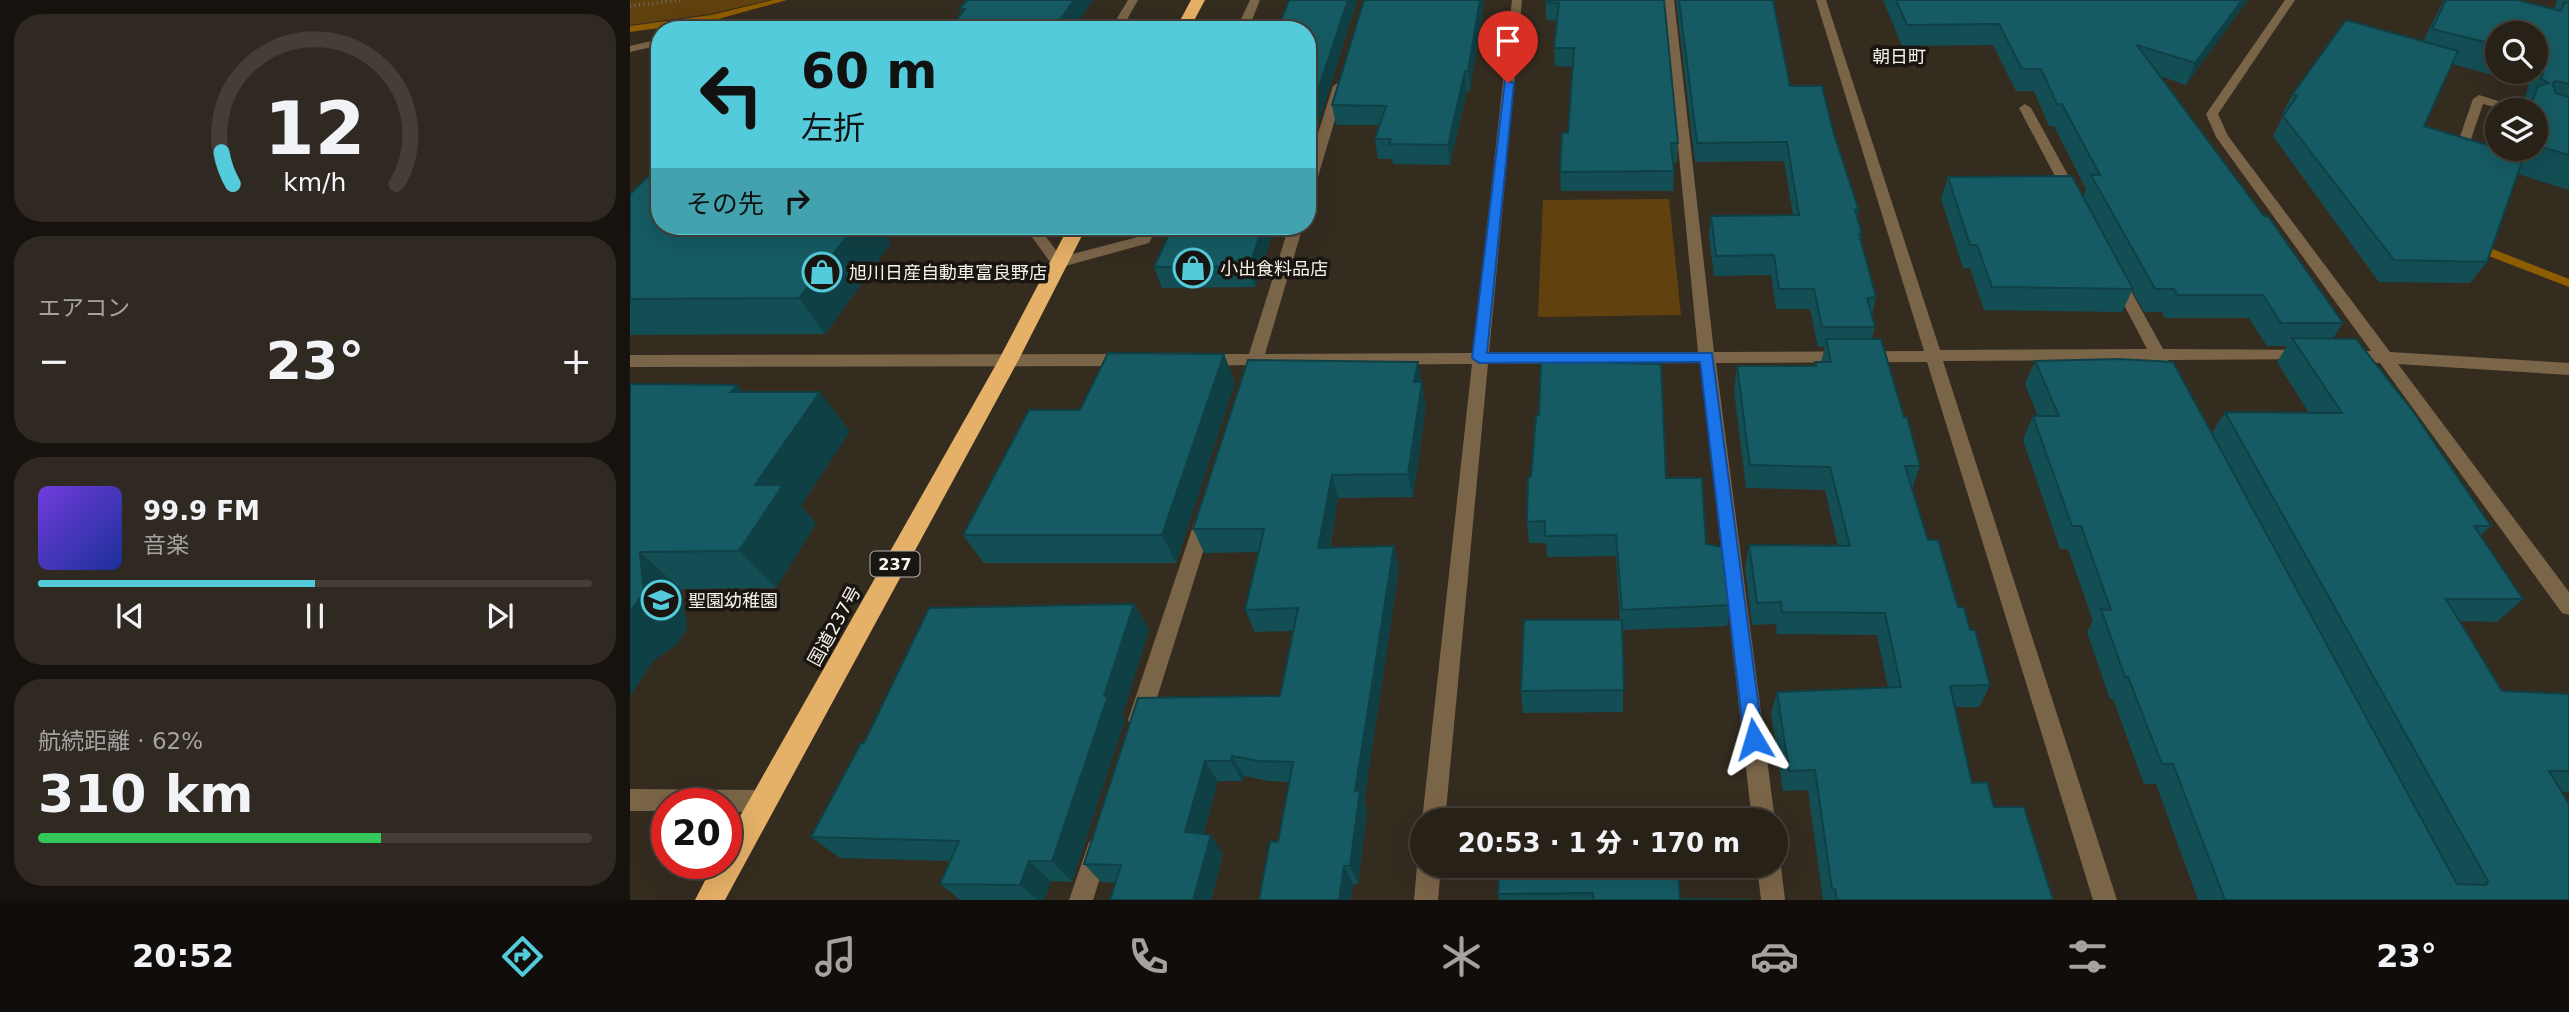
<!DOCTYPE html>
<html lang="ja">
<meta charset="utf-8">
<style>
body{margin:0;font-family:"DejaVu Sans","Noto Sans JP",sans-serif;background:#302921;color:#f1f3f6;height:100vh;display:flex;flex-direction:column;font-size:26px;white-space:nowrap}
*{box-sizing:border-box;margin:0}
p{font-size:23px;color:#a5a3a2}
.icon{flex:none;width:38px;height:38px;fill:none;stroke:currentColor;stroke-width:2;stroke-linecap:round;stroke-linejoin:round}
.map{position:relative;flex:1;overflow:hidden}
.drawer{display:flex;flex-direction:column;gap:14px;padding:14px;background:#16120d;width:630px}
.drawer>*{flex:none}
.hud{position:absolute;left:21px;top:21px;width:665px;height:214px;border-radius:28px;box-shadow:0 7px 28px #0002,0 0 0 2px #443e37;background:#53cbda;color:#111;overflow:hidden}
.buttons{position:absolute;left:1855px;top:21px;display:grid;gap:14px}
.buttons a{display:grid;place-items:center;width:63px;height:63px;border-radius:50%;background:#282118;box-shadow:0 7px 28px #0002,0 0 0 2px #443e37;font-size:35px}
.speed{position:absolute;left:21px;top:788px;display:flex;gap:14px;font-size:35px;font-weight:700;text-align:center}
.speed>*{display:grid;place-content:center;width:91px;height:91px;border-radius:50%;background:#282118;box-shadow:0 7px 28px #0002,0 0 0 2px #443e37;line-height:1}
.speed .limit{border:10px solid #d22;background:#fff;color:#111}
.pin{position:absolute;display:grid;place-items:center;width:60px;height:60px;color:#fff;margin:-72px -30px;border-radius:50% 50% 50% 0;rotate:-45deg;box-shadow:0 0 7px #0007}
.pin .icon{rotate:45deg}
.me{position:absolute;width:77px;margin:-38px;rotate:353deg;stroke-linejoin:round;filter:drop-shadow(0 0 5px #0008)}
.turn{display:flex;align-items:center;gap:24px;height:147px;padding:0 35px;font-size:32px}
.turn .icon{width:91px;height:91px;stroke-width:2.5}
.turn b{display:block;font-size:49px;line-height:60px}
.then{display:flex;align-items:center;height:66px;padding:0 35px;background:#0003;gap:14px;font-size:26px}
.big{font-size:52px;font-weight:800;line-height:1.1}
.drawer .widget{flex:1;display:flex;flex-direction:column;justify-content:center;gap:10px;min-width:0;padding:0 24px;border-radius:28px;background:#302921}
.drawer .dial{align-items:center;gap:0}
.dial svg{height:182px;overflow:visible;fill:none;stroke:#443e37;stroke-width:7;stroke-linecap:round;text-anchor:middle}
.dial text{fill:#f1f3f6;stroke:none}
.song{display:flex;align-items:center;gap:21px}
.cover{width:84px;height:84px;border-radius:10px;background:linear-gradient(135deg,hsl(260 70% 55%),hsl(230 70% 35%))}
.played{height:7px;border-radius:4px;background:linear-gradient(90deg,#53cbda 50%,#443e37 50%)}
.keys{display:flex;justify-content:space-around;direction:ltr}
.heat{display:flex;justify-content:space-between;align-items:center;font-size:38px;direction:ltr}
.charge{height:10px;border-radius:5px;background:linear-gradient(90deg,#34c759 62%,#443e37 0)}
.trip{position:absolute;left:780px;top:808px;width:378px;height:70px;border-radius:35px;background:#282118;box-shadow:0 7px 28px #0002,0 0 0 2px #443e37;font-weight:800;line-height:70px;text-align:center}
.tabs{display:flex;height:112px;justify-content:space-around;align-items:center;background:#100d0a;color:#a5a3a2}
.tabs .icon{width:49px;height:49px}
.tabs .current{color:#53cbda}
.tabs b{font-size:32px;color:#f1f3f6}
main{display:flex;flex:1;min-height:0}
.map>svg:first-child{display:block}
</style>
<main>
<section class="drawer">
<div class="widget dial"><svg viewBox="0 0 100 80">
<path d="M14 69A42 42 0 1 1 86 69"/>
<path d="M14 69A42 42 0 0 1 9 55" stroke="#53cbda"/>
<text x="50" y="56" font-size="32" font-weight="700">12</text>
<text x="50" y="72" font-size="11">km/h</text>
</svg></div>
<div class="widget"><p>エアコン</p>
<div class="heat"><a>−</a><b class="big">23°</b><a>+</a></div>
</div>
<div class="widget">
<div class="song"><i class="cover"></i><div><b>99.9 FM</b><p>音楽</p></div></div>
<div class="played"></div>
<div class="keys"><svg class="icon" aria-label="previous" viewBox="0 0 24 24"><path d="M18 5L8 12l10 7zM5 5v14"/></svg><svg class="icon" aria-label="pause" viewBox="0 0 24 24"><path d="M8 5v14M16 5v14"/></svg><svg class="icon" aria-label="next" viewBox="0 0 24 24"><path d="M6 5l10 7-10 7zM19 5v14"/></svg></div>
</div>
<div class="widget"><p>航続距離 · 62%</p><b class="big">310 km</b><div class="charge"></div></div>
</section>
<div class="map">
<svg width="1939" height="900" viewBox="0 0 1939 900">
<rect width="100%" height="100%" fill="#352c20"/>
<path fill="#61410e" d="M 0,0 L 140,0 L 80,14 L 0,25 Z
M 1039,199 L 1051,315 L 908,317 L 913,200 Z"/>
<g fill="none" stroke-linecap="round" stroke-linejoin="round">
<path fill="#8e5d00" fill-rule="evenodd" d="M 143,0 L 157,0 L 81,21 L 0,32 L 0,26 L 81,15 Z
M 1842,241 L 1939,279 L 1939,287 L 1838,248 L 1838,242 Z"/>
<path stroke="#766e63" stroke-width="3.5" stroke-dasharray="1 3.5" stroke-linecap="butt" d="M 0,6 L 51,0"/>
<path fill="#7b6549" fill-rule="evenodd" d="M 498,0 L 508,0 L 491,30 L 480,30 Z
M 620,0 L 630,0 L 618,30 L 606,30 Z
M 882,0 L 892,0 L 859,353 L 1068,352 L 1034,0 L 1044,0 L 1084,352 L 1294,351 L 1186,0 L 1196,0 L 1310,350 L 1517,349 L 1481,280 L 1488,275 L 1495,280 L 1533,349 L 1682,350 L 1684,354 L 1676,359 L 1539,360 L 1531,366 L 1523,360 L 1313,361 L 1487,900 L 1463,900 L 1297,362 L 1086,363 L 1145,821 L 1122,821 L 1070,363 L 858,364 L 815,821 L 793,821 L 793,824 L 792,821 L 842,364 L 632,365 L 628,374 L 616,374 L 615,365 L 574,366 L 566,360 L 574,354 L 619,354 L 659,226 L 673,226 L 635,354 L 843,353 Z
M 1655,0 L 1665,0 L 1588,114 L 1598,136 L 1760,352 L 1939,363 L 1939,375 L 1768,364 L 1939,592 L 1939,615 L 1932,613 L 1750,363 L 1709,359 L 1707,355 L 1709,351 L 1741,351 L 1586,137 L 1576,114 Z
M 30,39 L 30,45 L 0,52 L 0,46 Z
M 709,82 L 715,86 L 684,190 L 677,194 L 677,168 L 703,86 Z
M 1849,95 L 1897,110 L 1877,110 L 1853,104 L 1839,145 L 1838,148 L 1828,148 L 1827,145 L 1843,99 Z
M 1395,104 L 1401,108 L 1450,197 L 1448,200 L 1443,201 L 1436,197 L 1389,108 Z
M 394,226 L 408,226 L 431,257 L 508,237 L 514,226 L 528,226 L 519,243 L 428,268 L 423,266 Z
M 497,354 L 505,360 L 497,366 L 0,367 L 0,355 Z
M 575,510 L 582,512 L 584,517 L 520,720 L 517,727 L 509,730 L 501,727 L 498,720 L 566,517 L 568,512 Z
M 0,789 L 133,790 L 141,793 L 144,801 L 141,809 L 133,812 L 96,812 L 96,803 L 37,803 L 37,811 L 0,811 Z
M 467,838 L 475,842 L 479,850 L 463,900 L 439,900 L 459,842 Z
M 793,857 L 793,866 L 811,866 L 808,900 L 784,900 L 787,866 Z
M 1146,857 L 1151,866 L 1155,900 L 1131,900 L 1127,866 L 1146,866 Z"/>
<path fill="#e5b067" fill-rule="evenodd" d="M 561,0 L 575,0 L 559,30 L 545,30 Z
M 439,226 L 457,226 L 388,361 L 95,900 L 65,900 L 84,863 L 96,863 L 96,841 L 368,361 Z"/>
</g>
<path fill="#134e55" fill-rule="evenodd" d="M 916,0 L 1034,0 L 1048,143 L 1047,162 L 1043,162 L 1044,171 L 1043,191 L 931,191 L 930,172 L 938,133 L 942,67 L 925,66 L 924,48 L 927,21 L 916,20 Z
M 1046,0 L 1143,0 L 1160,86 L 1204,134 L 1229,211 L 1227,218 L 1232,234 L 1231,241 L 1246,297 L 1242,315 L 1245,327 L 1242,339 L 1274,417 L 1290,466 L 1282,489 L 1298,540 L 1328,607 L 1340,630 L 1360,685 L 1349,707 L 1325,707 L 1342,783 L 1364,807 L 1423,900 L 1193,900 L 1178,790 L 1153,791 L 1141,713 L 1147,692 L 1258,688 L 1247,635 L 1147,634 L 1146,624 L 1122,625 L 1115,568 L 1119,545 L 1208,546 L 1195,490 L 1116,488 L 1104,390 L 1107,366 L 1184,366 L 1185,362 L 1191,362 L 1195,347 L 1188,347 L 1180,309 L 1146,309 L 1141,275 L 1084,276 L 1079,236 L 1081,216 L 1163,215 L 1154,161 L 1065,162 Z
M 1253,0 L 1618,0 L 1556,85 L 1530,76 L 1713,323 L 1703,338 L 1861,526 L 1850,536 L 1893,599 L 1867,622 L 1830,621 L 1872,691 L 1939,694 L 1939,792 L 1932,792 L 1939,900 L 1568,900 L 1526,784 L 1514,784 L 1483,699 L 1480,699 L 1457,632 L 1463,621 L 1438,549 L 1430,549 L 1393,440 L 1403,416 L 1408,416 L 1395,384 L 1405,361 L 1582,433 L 1595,412 L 1679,413 L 1647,362 L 1657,346 L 1637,346 L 1619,318 L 1535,318 L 1532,312 L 1514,312 L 1502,291 L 1492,312 L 1354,310 L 1340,268 L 1333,268 L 1311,199 L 1318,177 L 1453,197 L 1456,189 L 1424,126 L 1419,126 L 1404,91 L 1386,91 L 1363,45 L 1272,46 Z
M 1814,0 L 1887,0 L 1924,9 L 1927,0 L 1939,0 L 1939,190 L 1888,174 L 1857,262 L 1840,283 L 1749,282 L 1643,136 L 1653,116 L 1652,115 L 1662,95 L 1793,41 ZM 1867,33 L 1906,33 L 1906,72 L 1867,72 ZM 1822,64 L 1899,85 L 1892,106 L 1893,107 L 1891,110 L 1906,110 L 1906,149 L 1875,149 L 1874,150 L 1794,126 Z
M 727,1 L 688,125 L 679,125 L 677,130 L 677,30 L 648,29 Z
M 854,3 L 840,91 L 837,91 L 820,165 L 763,164 L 762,159 L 748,159 L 745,139 L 749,125 L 706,125 L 702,105 Z
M 0,194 L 30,226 L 251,226 L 261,243 L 195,334 L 0,335 Z
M 645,226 L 625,287 L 532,288 L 524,267 Z
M 594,354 L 605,383 L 546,563 L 354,563 L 333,535 L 450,410 Z
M 788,362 L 796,406 L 783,497 L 708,498 L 700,548 L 764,546 L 769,569 L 734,801 L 737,810 L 728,884 L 723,884 L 720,900 L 629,900 L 648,842 L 659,782 L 639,781 L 614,776 L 612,781 L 588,781 L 573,834 L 593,854 L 581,900 L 480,900 L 485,883 L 471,882 L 454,864 L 650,696 L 664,631 L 625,632 L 615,610 L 628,552 L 574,553 L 563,529 Z
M 0,384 L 107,385 L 113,392 L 220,431 L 171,506 L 186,523 L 146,588 L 51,589 L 57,628 L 47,644 L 23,661 L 0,696 Z
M 1036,478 L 1076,544 L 1100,605 L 1097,626 L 993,630 L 993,712 L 893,713 L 891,691 L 990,620 L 986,556 L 917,557 L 916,543 L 899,543 L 897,522 Z
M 504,604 L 519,630 L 492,716 L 495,720 L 442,882 L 421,881 L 414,900 L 330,900 L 310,884 L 320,861 L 210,858 L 181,837 L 234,743 Z
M 869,866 L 1050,899 L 1122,900 L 869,900 L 868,894 Z"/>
<path fill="#0f4045" d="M 444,0 L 463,0 L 443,30 L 423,30 Z
M 718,0 L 727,0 L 727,1 L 688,125 L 683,105 Z
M 850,0 L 853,0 L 854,3 L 840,91 L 838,71 Z
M 1612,0 L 1618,0 L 1556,85 L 1565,63 Z
M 835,71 L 837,91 L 820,165 L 818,145 Z
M 215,226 L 251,226 L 261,243 L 195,334 L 169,298 Z
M 633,226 L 645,226 L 625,287 L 619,267 Z
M 594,354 L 605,383 L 546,563 L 532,535 Z
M 788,362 L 796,406 L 783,497 L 778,474 L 784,382 Z
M 107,385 L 140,423 L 101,392 Z
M 190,392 L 220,431 L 171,506 L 186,523 L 146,588 L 109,551 L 125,485 Z
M 702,475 L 708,498 L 695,571 L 688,548 Z
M 764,546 L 769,569 L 734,801 L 737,810 L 728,884 L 720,866 L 725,791 Z
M 10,552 L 51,589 L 57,628 L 47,644 L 23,661 L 0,696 L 0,610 Z
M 504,604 L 519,630 L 492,716 L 495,720 L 442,882 L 422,861 Z
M 602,756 L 614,776 L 612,781 L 601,761 Z
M 575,761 L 588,781 L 568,851 L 555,832 Z
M 581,835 L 593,854 L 581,900 L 563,900 Z
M 399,861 L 421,881 L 414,900 L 407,900 L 390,885 Z
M 714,866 L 723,884 L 720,900 L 709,900 Z"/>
<path fill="#165b63" stroke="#0f4045" stroke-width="2" d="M 337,0 L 444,0 L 423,30 L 318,30 L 335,9 L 329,9 Z
M 659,0 L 718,0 L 683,105 L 677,105 L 677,30 L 643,30 L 648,29 Z
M 734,0 L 850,0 L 838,71 L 835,71 L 818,145 L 759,144 L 761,139 L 745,139 L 756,106 L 702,105 Z
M 916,0 L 1034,0 L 1048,143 L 1041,143 L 1044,171 L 930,172 L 932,133 L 938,133 L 944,48 L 924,48 L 929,3 L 916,2 Z
M 1049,0 L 1143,0 L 1160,86 L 1192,86 L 1204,134 L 1229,211 L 1225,210 L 1232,234 L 1229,234 L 1246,297 L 1237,298 L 1245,327 L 1192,327 L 1184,289 L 1149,289 L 1144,255 L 1086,256 L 1081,216 L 1169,215 L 1157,142 L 1067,143 Z
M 1266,0 L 1612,0 L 1565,63 L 1507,45 L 1634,216 L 1638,216 L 1713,323 L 1651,323 L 1633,295 L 1547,295 L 1544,289 L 1525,289 L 1461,175 L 1470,175 L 1432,104 L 1427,104 L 1411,69 L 1392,69 L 1369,24 L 1277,25 Z
M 1816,0 L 1887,0 L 1931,11 L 1935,2 L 1939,3 L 1939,84 L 1926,81 L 1923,83 L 1925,93 L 1939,97 L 1939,155 L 1906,145 L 1906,110 L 1899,110 L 1908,86 L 1919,83 L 1911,79 L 1918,58 L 1906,55 L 1906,33 L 1867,33 L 1867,45 L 1802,29 Z
M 1716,20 L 1828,51 L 1794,126 L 1894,156 L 1857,262 L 1764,260 L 1653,116 L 1667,96 L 1662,95 Z
M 30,165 L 30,226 L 225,226 L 169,298 L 0,299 L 0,194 Z
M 1442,176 L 1503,289 L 1362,287 L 1347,245 L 1340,245 L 1318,177 Z
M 543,226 L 633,226 L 619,267 L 524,267 Z
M 1662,338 L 1726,339 L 1782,410 L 1861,526 L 1844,526 L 1893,599 L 1816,599 L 1872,691 L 1939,694 L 1939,771 L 1919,771 L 1939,804 L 1939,900 L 1595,900 L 1543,764 L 1532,764 L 1498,677 L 1495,677 L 1471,609 L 1481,610 L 1451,526 L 1442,526 L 1403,416 L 1429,416 L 1405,361 L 1489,359 L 1543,362 L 1827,884 L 1856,885 L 1858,881 L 1595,412 L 1712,413 Z
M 1196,339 L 1251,339 L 1274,417 L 1277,417 L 1290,466 L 1275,466 L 1298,540 L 1308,540 L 1328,607 L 1334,607 L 1340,630 L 1345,630 L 1360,685 L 1320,686 L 1342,783 L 1357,782 L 1364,807 L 1394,807 L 1423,900 L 1207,900 L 1205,889 L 1202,889 L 1185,770 L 1159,771 L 1147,692 L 1271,687 L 1255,613 L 1152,612 L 1151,602 L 1127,603 L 1119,545 L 1220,546 L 1200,467 L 1120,465 L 1107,366 L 1186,366 L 1185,362 L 1201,362 Z
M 478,353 L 594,354 L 532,535 L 333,535 L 399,410 L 450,410 Z
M 618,360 L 788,362 L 784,382 L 792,382 L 778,474 L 702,475 L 688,548 L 764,546 L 725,791 L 730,790 L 720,866 L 714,866 L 709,900 L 629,900 L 640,841 L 648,842 L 663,762 L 628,761 L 602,756 L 601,761 L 575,761 L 555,832 L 581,835 L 563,900 L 480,900 L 491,865 L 454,864 L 508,698 L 650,696 L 668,608 L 615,610 L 634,529 L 563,529 Z
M 911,361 L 1031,364 L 1036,478 L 1072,478 L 1076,544 L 1093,547 L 1100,605 L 992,610 L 986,535 L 915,536 L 915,521 L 897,522 L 898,477 L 901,477 L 906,415 L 909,415 Z
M 0,384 L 107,385 L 101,392 L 190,392 L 125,485 L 153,485 L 109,551 L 10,552 L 14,592 L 3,608 L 0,610 Z
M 504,604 L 474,696 L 478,696 L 422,861 L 399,861 L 390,885 L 310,884 L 329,841 L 181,837 L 231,743 L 234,743 L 299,608 Z
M 894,620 L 992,620 L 994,690 L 891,691 Z
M 869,866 L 1048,866 L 1050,899 L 1122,900 L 963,900 L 963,893 L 868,894 Z"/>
<path fill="#1a73e8" stroke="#114b97" stroke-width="2" d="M 875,80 L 884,83 L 857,353 L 1082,353 L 1133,739 L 1131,745 L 1124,748 L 1116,745 L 1114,739 L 1070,362 L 849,363 L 842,358 Z"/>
<defs>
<symbol id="shop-ring" viewBox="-11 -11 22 22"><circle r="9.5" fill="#191510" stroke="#53cbda" stroke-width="1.5"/><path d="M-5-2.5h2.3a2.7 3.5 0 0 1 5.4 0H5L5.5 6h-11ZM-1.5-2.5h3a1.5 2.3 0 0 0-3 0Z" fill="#53cbda"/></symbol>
<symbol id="school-ring" viewBox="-11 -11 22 22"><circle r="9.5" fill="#191510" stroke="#53cbda" stroke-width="1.5"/><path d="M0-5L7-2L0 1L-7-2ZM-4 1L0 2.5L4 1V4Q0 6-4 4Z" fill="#53cbda"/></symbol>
</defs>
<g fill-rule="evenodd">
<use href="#shop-ring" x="541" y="246" width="44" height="44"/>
<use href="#shop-ring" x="170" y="250" width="44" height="44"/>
<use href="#school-ring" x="9" y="578" width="44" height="44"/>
</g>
<g text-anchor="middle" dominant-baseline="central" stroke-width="7" stroke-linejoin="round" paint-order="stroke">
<rect fill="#191510" stroke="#b6b0a9" stroke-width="2" x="240.5" y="551.5" width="49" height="25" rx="5"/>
<g font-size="16" font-weight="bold" fill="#f9f3eb">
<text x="265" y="564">237</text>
</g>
<g font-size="18" fill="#f9f3eb" stroke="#191510">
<text x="1269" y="56">朝日町</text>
</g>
<g font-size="18" fill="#f9f3eb" stroke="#191510" text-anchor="start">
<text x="590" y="268">小出食料品店</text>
<text x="219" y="272">旭川日産自動車富良野店</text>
<text x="58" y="600">聖園幼稚園</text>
</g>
<g font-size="18" fill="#f9f3eb" stroke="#191510">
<text transform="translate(204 626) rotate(-61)">国道237号</text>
</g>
</g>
</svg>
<div class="buttons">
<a><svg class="icon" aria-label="search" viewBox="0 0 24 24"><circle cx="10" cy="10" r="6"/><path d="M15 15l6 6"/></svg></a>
<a><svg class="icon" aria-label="layers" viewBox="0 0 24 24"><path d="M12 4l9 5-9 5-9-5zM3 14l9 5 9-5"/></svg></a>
</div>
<div class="speed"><div class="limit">20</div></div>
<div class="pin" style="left:878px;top:83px;background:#d93025"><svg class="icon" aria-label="arrive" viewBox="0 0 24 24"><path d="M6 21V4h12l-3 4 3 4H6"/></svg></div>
<svg class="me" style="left:1124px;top:739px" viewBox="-20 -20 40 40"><path d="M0-17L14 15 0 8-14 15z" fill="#1a73e8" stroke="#fff" stroke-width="4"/></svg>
<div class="trip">20:53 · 1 分 · 170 m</div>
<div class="hud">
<div class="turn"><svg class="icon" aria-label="left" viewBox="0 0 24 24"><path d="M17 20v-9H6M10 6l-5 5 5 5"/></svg><div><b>60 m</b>左折</div></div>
<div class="then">その先<svg class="icon" aria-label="right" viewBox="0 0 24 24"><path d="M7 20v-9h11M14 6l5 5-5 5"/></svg></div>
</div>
</div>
</main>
<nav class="tabs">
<b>20:52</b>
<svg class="icon current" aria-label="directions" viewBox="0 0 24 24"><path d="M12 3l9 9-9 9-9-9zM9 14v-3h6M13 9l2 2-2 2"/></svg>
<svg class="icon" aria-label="music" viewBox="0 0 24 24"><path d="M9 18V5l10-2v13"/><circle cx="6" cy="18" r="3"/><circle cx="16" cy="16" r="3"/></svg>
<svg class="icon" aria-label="phone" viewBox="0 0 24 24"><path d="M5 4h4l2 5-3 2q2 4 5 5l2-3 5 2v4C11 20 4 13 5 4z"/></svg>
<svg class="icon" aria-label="climate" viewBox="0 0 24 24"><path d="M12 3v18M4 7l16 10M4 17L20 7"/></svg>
<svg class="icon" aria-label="car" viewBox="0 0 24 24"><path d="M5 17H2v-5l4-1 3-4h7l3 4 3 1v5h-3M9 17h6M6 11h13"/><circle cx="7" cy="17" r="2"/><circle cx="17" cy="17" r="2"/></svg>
<svg class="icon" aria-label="filters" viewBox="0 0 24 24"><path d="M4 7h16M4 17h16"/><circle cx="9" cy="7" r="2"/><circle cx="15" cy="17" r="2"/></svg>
<b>23°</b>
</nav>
